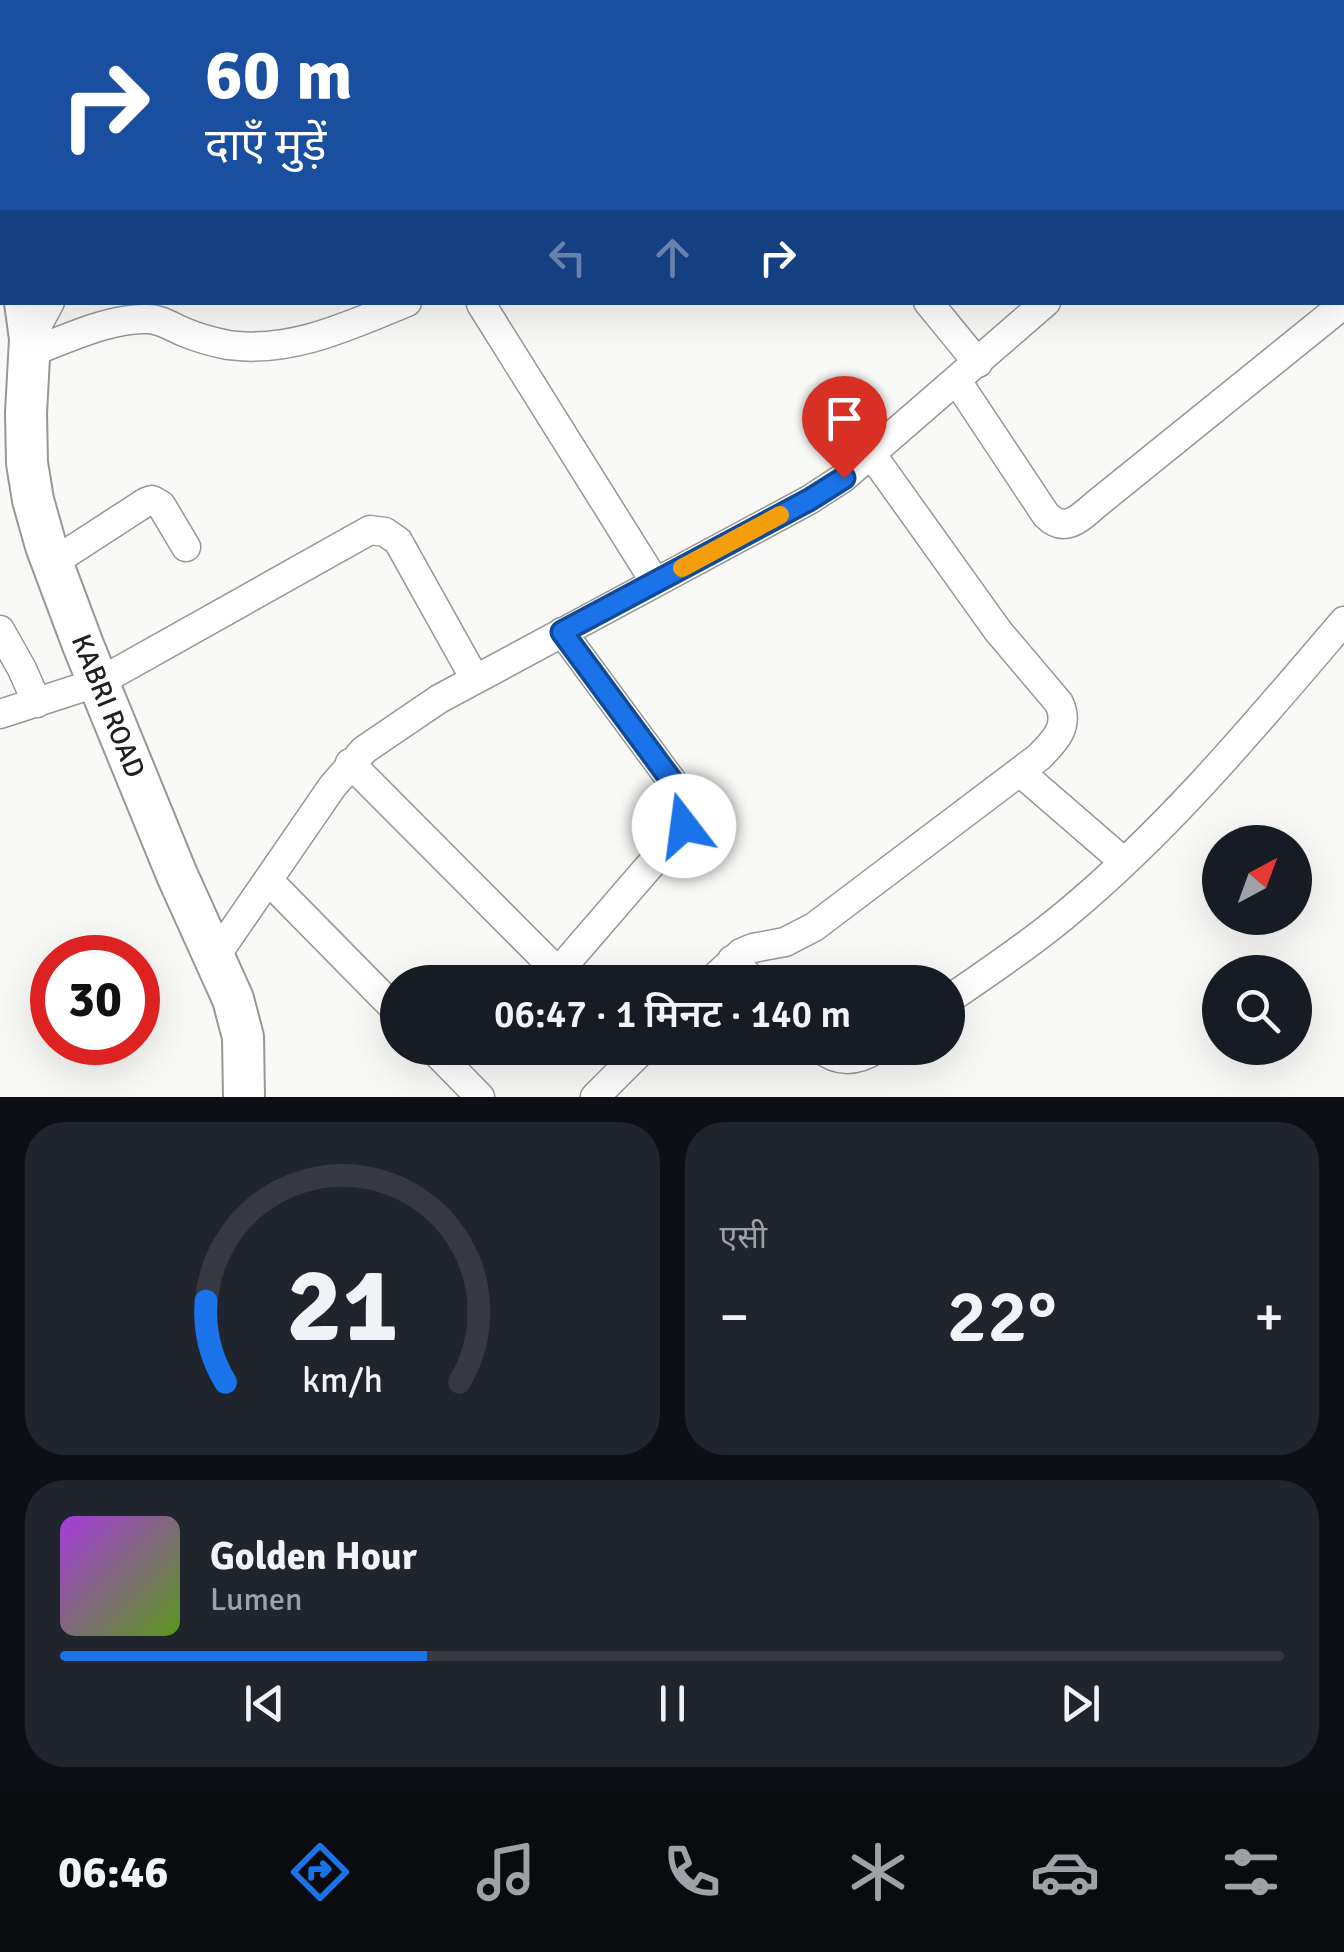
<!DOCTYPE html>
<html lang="hi">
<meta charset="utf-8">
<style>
body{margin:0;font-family:Signika,"Noto Sans Devanagari",sans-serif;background:#20242c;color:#f1f3f6;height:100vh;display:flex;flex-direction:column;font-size:38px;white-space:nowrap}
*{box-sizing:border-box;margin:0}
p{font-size:32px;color:#9ea1a6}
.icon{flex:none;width:55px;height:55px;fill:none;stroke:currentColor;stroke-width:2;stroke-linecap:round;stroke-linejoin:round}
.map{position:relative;height:1097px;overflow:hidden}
.sheet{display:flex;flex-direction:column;gap:25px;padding:25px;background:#0d0f14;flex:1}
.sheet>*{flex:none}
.guide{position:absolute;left:0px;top:0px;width:1345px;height:305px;box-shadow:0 10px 40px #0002;background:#1a4fa0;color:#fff;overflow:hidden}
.needle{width:65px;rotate:41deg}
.controls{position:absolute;left:1202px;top:825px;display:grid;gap:20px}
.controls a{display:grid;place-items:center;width:110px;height:110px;border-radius:50%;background:#171b24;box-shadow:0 10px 40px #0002;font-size:50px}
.speed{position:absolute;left:30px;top:935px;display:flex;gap:20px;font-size:50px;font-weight:700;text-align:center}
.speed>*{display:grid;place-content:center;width:130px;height:130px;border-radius:50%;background:#171b24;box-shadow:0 10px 40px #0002;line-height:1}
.speed .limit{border:15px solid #d22;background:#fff;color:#111}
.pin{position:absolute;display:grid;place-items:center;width:85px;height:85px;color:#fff;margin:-102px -42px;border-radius:50% 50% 50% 0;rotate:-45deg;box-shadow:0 0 10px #0007}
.pin .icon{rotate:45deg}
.me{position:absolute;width:110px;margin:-55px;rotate:345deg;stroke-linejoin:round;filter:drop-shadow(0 0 8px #0008)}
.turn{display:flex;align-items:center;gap:35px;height:210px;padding:0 40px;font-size:45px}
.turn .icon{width:130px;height:130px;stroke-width:2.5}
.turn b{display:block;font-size:70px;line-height:85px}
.lanes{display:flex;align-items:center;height:95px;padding:0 40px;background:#0003;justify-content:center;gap:50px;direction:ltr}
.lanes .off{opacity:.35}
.big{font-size:75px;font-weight:600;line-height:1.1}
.sheet .card{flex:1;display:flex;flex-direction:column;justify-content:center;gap:15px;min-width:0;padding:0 35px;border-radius:40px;background:#20242c}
.sheet .dial{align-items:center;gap:0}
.dial svg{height:260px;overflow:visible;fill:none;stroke:#363941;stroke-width:7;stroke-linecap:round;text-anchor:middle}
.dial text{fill:#f1f3f6;stroke:none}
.song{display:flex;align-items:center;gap:30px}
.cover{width:120px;height:120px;border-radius:15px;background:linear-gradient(135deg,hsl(280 70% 55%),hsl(90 70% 35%))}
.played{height:10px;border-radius:5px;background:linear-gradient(90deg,#1a73e8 30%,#363941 30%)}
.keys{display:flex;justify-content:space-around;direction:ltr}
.heat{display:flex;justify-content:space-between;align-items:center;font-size:55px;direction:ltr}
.sheet .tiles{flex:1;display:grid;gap:25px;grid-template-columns:1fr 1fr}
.card:last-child{grid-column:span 2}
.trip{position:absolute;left:380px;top:965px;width:585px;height:100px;border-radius:50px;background:#171b24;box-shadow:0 10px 40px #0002;font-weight:600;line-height:100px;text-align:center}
.dock{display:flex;height:160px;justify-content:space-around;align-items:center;background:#090b0e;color:#9ea1a6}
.dock .icon{width:70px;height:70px}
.dock .on{color:#1a73e8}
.dock b{font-size:45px;color:#f1f3f6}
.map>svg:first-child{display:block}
</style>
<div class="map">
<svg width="1344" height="1097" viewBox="0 0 1344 1097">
<rect width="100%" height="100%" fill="#f9faf7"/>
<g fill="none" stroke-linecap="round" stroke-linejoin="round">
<defs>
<path id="street" d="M 441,0 L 442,2
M 985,0 L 988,2
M 0,1 L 2,4
M 195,2 L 197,0
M 1342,127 L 1344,126
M 928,302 L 978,363
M 481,304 L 655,582
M 30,339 L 50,302
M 29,353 C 64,340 111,317 148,319 C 160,319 172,327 184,332 C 198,338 213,342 228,345 C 290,354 351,325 407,302
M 957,381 L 1046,515 C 1067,536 1082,515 1100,501 L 1344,304
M 52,563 L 146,502 L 152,500 L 161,505 L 186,547
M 0,630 L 22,669 L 37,703
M 0,714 L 99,682 L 370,530 L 385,532 L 398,541 L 475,679
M 350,763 L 568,982
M 1020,772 L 1124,862
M 268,880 L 398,1012
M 215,957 L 332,787 L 364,750 L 439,699 L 809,500 L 843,478 L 1046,302
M 732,960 L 754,982
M 558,972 L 684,826 L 690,815 L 683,796 L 562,632
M 710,982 L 741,953 L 753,948 L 785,942 L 814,927 L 1039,757 C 1055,741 1070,726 1059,703 L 998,631 L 872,455
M 948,1000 C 987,973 1028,946 1065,915 C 1169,829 1257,723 1344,621
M 432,1048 L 480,1097
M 820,1048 C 839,1064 858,1061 878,1048
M 595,1097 L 644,1048"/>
<path id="secondary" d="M 0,243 L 2,247
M 25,302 L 30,339 L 26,413 L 27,463 L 33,500 L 46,546 L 83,645 L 177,875 L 233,999 L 243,1037 L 244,1097"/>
</defs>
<use href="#street" stroke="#979895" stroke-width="31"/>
<use href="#secondary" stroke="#979895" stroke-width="44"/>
<use href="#street" stroke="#fff" stroke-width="28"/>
<use href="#secondary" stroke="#fff" stroke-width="40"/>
</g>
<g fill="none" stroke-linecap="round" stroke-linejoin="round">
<defs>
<path id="route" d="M 684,826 L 690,815 L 683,796 L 562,632 L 809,500 L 844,478"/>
</defs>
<use href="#route" stroke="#114b97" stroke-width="25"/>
<use href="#route" stroke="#1a73e8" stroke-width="18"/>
<path stroke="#f59e0b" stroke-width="18" d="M 682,568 L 780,515"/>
</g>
<g text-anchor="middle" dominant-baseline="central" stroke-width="8" stroke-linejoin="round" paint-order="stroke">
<g font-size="28" fill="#20201f" stroke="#fff">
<text transform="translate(108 706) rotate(68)">KABRI ROAD</text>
</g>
</g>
</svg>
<div class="controls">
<a><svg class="needle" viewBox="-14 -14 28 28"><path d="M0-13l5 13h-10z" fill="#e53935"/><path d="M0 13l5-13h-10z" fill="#9ea1a6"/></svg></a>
<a><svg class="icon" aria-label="search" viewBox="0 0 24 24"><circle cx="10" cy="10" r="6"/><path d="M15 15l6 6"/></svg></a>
</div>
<div class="speed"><div class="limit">30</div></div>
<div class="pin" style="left:844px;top:478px;background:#d93025"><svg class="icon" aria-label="arrive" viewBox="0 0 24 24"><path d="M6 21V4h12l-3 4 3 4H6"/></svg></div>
<svg class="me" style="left:684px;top:826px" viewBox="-20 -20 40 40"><circle r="19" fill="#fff"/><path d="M0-13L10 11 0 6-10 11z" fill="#1a73e8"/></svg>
<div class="trip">06:47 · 1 मिनट · 140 m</div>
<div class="guide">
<div class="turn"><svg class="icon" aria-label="right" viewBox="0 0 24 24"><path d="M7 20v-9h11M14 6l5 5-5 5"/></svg><div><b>60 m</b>दाएँ मुड़ें</div></div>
<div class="lanes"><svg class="icon off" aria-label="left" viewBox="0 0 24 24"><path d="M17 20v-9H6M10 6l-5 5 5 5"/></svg><svg class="icon off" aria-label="ahead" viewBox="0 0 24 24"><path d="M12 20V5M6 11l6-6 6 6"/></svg><svg class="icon" aria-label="right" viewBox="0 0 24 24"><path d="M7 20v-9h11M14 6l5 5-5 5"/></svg></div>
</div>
</div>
<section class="sheet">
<div class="tiles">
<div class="card dial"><svg viewBox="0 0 100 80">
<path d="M14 69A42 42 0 1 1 86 69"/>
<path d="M14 69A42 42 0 0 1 8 44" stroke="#1a73e8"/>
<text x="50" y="56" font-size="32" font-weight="700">21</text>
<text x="50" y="72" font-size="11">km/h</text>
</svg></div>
<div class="card"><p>एसी</p>
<div class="heat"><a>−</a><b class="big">22°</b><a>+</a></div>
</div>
<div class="card">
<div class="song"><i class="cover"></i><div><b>Golden Hour</b><p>Lumen</p></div></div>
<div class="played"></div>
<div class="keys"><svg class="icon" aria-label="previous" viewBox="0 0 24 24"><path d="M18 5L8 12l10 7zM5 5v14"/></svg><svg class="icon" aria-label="pause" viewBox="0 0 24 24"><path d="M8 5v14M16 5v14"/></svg><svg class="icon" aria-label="next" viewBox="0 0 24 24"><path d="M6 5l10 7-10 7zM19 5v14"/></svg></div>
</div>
</div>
</section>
<nav class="dock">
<b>06:46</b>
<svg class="icon on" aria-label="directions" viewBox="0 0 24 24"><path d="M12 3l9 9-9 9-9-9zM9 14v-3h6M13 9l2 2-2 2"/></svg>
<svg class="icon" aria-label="music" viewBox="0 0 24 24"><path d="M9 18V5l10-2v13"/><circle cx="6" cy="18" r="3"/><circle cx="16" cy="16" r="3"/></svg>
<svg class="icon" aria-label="phone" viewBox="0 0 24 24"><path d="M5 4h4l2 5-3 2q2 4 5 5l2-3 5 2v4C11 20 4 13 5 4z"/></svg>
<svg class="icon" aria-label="climate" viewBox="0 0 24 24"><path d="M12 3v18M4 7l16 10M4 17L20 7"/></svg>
<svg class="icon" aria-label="car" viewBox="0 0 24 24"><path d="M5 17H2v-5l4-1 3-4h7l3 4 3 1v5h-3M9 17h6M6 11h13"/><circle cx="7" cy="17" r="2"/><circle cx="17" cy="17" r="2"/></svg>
<svg class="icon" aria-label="filters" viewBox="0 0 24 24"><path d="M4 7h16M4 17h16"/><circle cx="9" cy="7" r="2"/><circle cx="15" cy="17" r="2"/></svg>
</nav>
